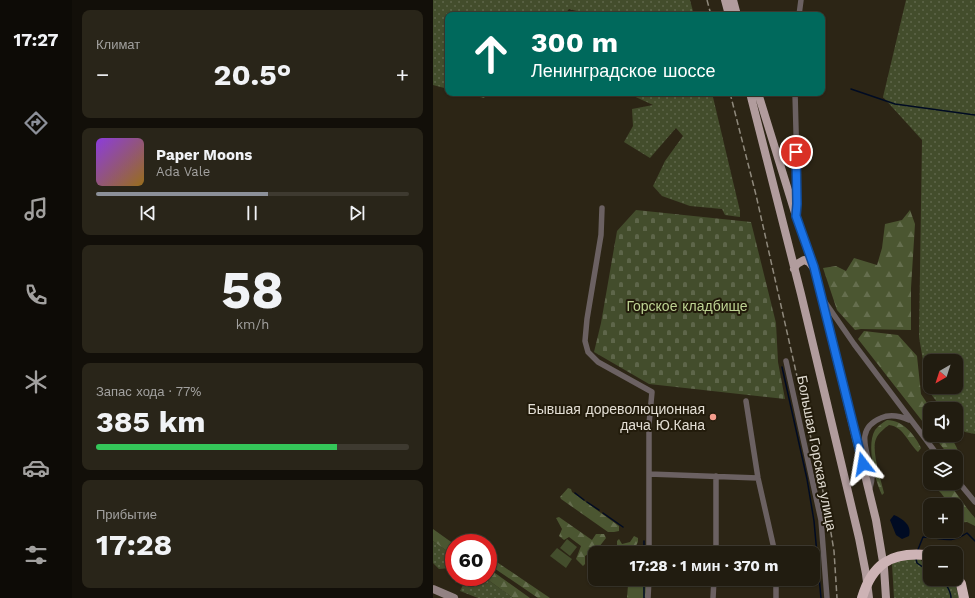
<!DOCTYPE html>
<html lang="ru">
<meta charset="utf-8">
<style>
body{margin:0;font-family:"Work Sans",sans-serif;background:#292519;color:#f1f3f6;height:100vh;display:flex;flex-direction:column;font-size:15px;white-space:nowrap}
*{box-sizing:border-box;margin:0}
p{font-size:13px;color:#a2a19f}
.icon{flex:none;width:22px;height:22px;fill:none;stroke:currentColor;stroke-width:2;stroke-linecap:round;stroke-linejoin:round}
.map{position:relative;flex:1;overflow:hidden}
.drawer{display:flex;flex-direction:column;gap:10px;padding:10px;background:#120f09;width:361px}
.drawer>*{flex:none}
.hud{position:absolute;left:12px;top:12px;width:380px;height:84px;border-radius:8px;box-shadow:0 1px 3px #0004,0 0 0 1px #3e3a30;background:#00695c;color:#fff;overflow:hidden}
.needle{width:26px;rotate:219deg}
.buttons{position:absolute;left:490px;top:354px;display:grid;gap:8px}
.buttons a{display:grid;place-items:center;width:40px;height:40px;border-radius:8px;background:#211c10;box-shadow:0 1px 3px #0004,0 0 0 1px #3e3a30;font-size:20px}
.speed{position:absolute;left:12px;top:534px;display:flex;gap:8px;font-size:20px;font-weight:700;text-align:center}
.speed>*{display:grid;place-content:center;width:52px;height:52px;border-radius:50%;background:#211c10;box-shadow:0 1px 3px #0004,0 0 0 1px #3e3a30;line-height:1}
.speed .limit{border:6px solid #d22;background:#fff;color:#111}
.pin{position:absolute;display:grid;place-items:center;width:34px;height:34px;color:#fff;margin:-17px;border:2px solid #fff;border-radius:50%;box-shadow:0 1px 4px #0007}
.me{position:absolute;width:44px;margin:-22px;rotate:346deg;stroke-linejoin:round;filter:drop-shadow(0 0 3px #0008)}
.turn{display:flex;align-items:center;gap:14px;height:84px;padding:0 20px;font-size:18px}
.turn .icon{width:52px;height:52px;stroke-width:2.5}
.turn b{display:block;font-size:28px;line-height:34px}
.big{font-size:30px;font-weight:700;line-height:1.1}
.drawer .card{flex:1;display:flex;flex-direction:column;justify-content:center;gap:6px;min-width:0;padding:0 14px;border-radius:8px;background:#292519}
.drawer .dial{align-items:center;gap:0}
.dial b{font-size:52px;line-height:1}
.song{display:flex;align-items:center;gap:12px}
.cover{width:48px;height:48px;border-radius:6px;background:linear-gradient(135deg,hsl(270 70% 55%),hsl(40 70% 35%))}
.played{height:4px;border-radius:2px;background:linear-gradient(90deg,#8c9099 55%,#3e3a30 55%)}
.keys{display:flex;justify-content:space-around;direction:ltr}
.heat{display:flex;justify-content:space-between;align-items:center;font-size:22px;direction:ltr}
.charge{height:6px;border-radius:3px;background:linear-gradient(90deg,#34c759 77%,#3e3a30 0)}
.trip{position:absolute;left:155px;top:546px;width:232px;height:40px;border-radius:8px;background:#211c10;box-shadow:0 1px 3px #0004,0 0 0 1px #3e3a30;font-weight:700;line-height:40px;text-align:center}
main{display:flex;flex:1;min-height:0}
.dock{display:flex;flex-direction:column;width:72px;justify-content:space-around;align-items:center;background:#0d0b06;color:#a2a19f}
.dock .icon{width:28px;height:28px}
.dock .active{color:#8c9099}
.dock b{font-size:18px;color:#f1f3f6}
.map>svg:first-child{display:block}
</style>
<main>
<nav class="dock">
<b>17:27</b>
<svg class="icon active" aria-label="directions" viewBox="0 0 24 24"><path d="M12 3l9 9-9 9-9-9zM9 14v-3h6M13 9l2 2-2 2"/></svg>
<svg class="icon" aria-label="music" viewBox="0 0 24 24"><path d="M9 18V5l10-2v13"/><circle cx="6" cy="18" r="3"/><circle cx="16" cy="16" r="3"/></svg>
<svg class="icon" aria-label="phone" viewBox="0 0 24 24"><path d="M5 4h4l2 5-3 2q2 4 5 5l2-3 5 2v4C11 20 4 13 5 4z"/></svg>
<svg class="icon" aria-label="climate" viewBox="0 0 24 24"><path d="M12 3v18M4 7l16 10M4 17L20 7"/></svg>
<svg class="icon" aria-label="car" viewBox="0 0 24 24"><path d="M5 17H2v-5l4-1 3-4h7l3 4 3 1v5h-3M9 17h6M6 11h13"/><circle cx="7" cy="17" r="2"/><circle cx="17" cy="17" r="2"/></svg>
<svg class="icon" aria-label="filters" viewBox="0 0 24 24"><path d="M4 7h16M4 17h16"/><circle cx="9" cy="7" r="2"/><circle cx="15" cy="17" r="2"/></svg>
</nav>
<section class="drawer">
<div class="card"><p>Климат</p>
<div class="heat"><a>−</a><b class="big">20.5°</b><a>+</a></div>
</div>
<div class="card">
<div class="song"><i class="cover"></i><div><b>Paper Moons</b><p>Ada Vale</p></div></div>
<div class="played"></div>
<div class="keys"><svg class="icon" aria-label="previous" viewBox="0 0 24 24"><path d="M18 5L8 12l10 7zM5 5v14"/></svg><svg class="icon" aria-label="pause" viewBox="0 0 24 24"><path d="M8 5v14M16 5v14"/></svg><svg class="icon" aria-label="next" viewBox="0 0 24 24"><path d="M6 5l10 7-10 7zM19 5v14"/></svg></div>
</div>
<div class="card dial"><b>58</b><p>km/h</p></div>
<div class="card"><p>Запас хода · 77%</p><b class="big">385 km</b><div class="charge"></div></div>
<div class="card"><p>Прибытие</p><b class="big">17:28</b></div>
</section>
<div class="map">
<svg width="542" height="598" viewBox="0 0 542 598">
<defs>
<pattern id="grass-dots" width="8" height="8" patternUnits="userSpaceOnUse"><rect width="8" height="8" fill="#434d2c"/><path d="M2 2h.1M6 6h.1" fill="none" stroke="#5e664a" stroke-width="1.8" stroke-linecap="round"/></pattern>
<pattern id="forest-firs" width="22" height="20" patternUnits="userSpaceOnUse"><rect width="22" height="20" fill="#4b5631"/><path d="M5 1l3.5 6h-7zM16 11l3.5 6h-7z" fill="#656e4e"/></pattern>
<pattern id="cemetery-stones" width="16" height="16" patternUnits="userSpaceOnUse"><rect width="16" height="16" fill="#434d2c"/><path d="M2 7V4a2 2 0 0 1 4 0v3zM10 15v-3a2 2 0 0 1 4 0v3z" fill="#5e664a"/></pattern>
</defs>
<rect width="100%" height="100%" fill="#2c2515"/>
<path fill="url(#grass-dots)" fill-rule="evenodd" d="M 0,0 L 257,0 L 261,15 L 152,15 L 151,13 L 136,9 L 131,15 L 15,15 L 15,89 L 0,85 Z
M 473,0 L 542,0 L 542,434 L 532,432 L 523,425 L 523,409 L 509,409 L 495,390 L 486,337 L 489,140 L 450,97 ZM 497,361 L 523,361 L 523,387 L 497,387 Z
M 30,93 L 56,93 L 51,98 Z
M 194,93 L 279,93 L 307,211 L 307,217 L 292,215 L 289,209 L 257,206 L 229,196 L 220,186 L 232,161 L 250,136 L 243,128 L 217,158 L 191,142 L 200,126 L 199,109 L 220,105 Z
M 0,541 L 21,556 L 21,570 L 17,568 L 6,569 L 0,563 Z
M 486,558 L 491,564 L 496,567 L 497,563 L 497,579 L 519,579 L 522,583 L 526,598 L 461,598 L 459,564 L 466,561 Z
M 28,577 L 51,577 L 80,598 L 45,598 L 27,591 L 30,585 L 22,582 L 22,578 L 27,579 Z"/>
<path fill="url(#forest-firs)" d="M 477,210 L 482,224 L 478,288 L 478,330 L 428,329 L 422,330 L 404,310 L 390,268 L 403,266 L 413,271 L 421,258 L 444,265 L 449,248 L 452,224 L 469,220 Z
M 431,331 L 465,335 L 484,356 L 488,394 L 498,409 L 497,409 L 497,431 L 425,339 Z
M 454,420 C 470,420 482,435 488,448 L 485,452 C 475,443 471,427 456,425 C 452,428 445,433 443,439 C 438,450 448,480 451,493 L 449,495 C 442,481 433,445 442,430 C 445,426 449,423 454,420 Z
M 500,435 L 516,435 C 522,443 531,459 527,469 L 523,465 L 523,457 L 517,457 Z
M 502,483 L 515,483 C 525,494 532,507 542,518 L 542,526 L 534,522 L 523,523 L 523,505 L 517,505 L 508,493 L 503,488 Z
M 135,488 L 138,489 L 139,492 L 186,526 L 186,531 L 181,532 L 175,532 L 128,499 L 127,497 Z
M 126,517 L 159,540 L 163,534 L 171,534 L 173,538 L 159,556 L 155,554 L 152,556 L 152,564 L 150,566 L 143,559 L 148,546 L 136,537 L 131,540 L 126,536 L 129,529 L 123,518 Z
M 0,529 L 21,544 L 21,556 L 0,541 Z
M 201,536 L 205,538 L 205,542 L 199,553 L 187,553 L 188,550 L 184,547 L 184,541 L 186,539 L 189,544 L 197,542 Z
M 55,556 L 117,598 L 105,598 L 55,564 Z
M 55,568 L 97,598 L 80,598 L 51,577 L 55,577 Z
M 191,579 L 213,579 L 213,598 L 194,598 L 195,585 Z"/>
<path fill="url(#cemetery-stones)" d="M 203,210 L 318,222 L 343,323 L 345,362 L 352,399 L 216,384 L 161,352 L 168,323 L 184,231 Z"/>
<path fill="#434d2c" d="M 134,539 L 144,547 L 137,556 L 127,548 Z
M 124,548 L 139,559 L 133,568 L 117,556 Z"/>
<path fill="#000b23" d="M 461,515 C 470,519 479,525 476,536 L 469,539 L 463,535 L 457,520 Z"/>
<g fill="none" stroke-linecap="round" stroke-linejoin="round">
<path stroke="#000b23" stroke-width="1.5" d="M 418,89 L 462,104 L 542,115
M 349,367 L 374,479 L 381,521 L 388,598
M 142,493 L 151,500
M 154,502 L 166,510
M 170,513 L 190,527
M 211,541 L 211,553
M 484,552 L 490,537 C 509,537 516,545 534,533 L 542,541
M 483,559 L 484,563 L 497,572
M 211,579 L 211,598
M 508,579 C 513,583 518,592 518,598"/>
<path stroke="#6b6162" stroke-width="5.5" d="M 366,15 L 368,0
M 362,93 L 365,204 L 363,213
M 169,208 L 168,235 L 154,319 L 152,341 L 155,352 L 165,362 L 219,392 L 216,424 L 216,553
M 392,302 L 421,344 L 506,457
M 353,361 L 388,520 L 394,598
M 313,401 L 325,478 L 342,553
M 216,474 L 325,478
M 523,479 L 542,502
M 437,488 C 438,485 439,480 439,476 C 437,455 419,430 448,418 C 457,414 467,416 476,420
M 283,553 L 283,476
M 215,598 L 216,579
M 280,598 L 281,579
M 343,598 L 343,579"/>
<path stroke="#938283" stroke-width="8" d="M 0,589 L 21,598"/>
<path stroke="#b19c9d" stroke-width="8" d="M 292,0 L 296,15
M 300,0 L 304,15
M 317,93 L 368,294 L 426,538 L 433,574 L 436,598
M 325,93 L 363,216 L 381,267 L 387,291 L 443,520 L 451,568 L 453,598
M 361,269 L 364,264 L 371,260 L 376,262 L 380,267"/>
<path stroke="#cdb3b5" stroke-width="10" d="M 523,576 L 528,584 L 531,598"/>
<path stroke="#8f897c" stroke-width="1.5" stroke-dasharray="6 3" stroke-linecap="butt" d="M 274,0 L 278,15
M 297,93 L 323,195 L 394,509 L 401,551 L 404,598"/>
<path stroke="#cdb3b5" stroke-width="10" d="M 429,598 C 439,564 458,552 493,555"/>
</g>
<g fill="none" stroke-linecap="round" stroke-linejoin="round">
<defs>
<path id="route" d="M 363,152 L 364,204 L 363,216 L 381,267 L 430,464"/>
</defs>
<use href="#route" stroke="#114b97" stroke-width="10"/>
<use href="#route" stroke="#1a73e8" stroke-width="7"/>
</g>
<circle fill="#f49d8c" stroke="#221b0b" stroke-width="1.5" cx="280" cy="417" r="4"/>
<g text-anchor="middle" dominant-baseline="central" stroke-width="4" stroke-linejoin="round" paint-order="stroke">
<g font-size="14" fill="#bed393" stroke="#221b0b">
<text x="254" y="306">Горское кладбище</text>
</g>
<g font-size="14" fill="#e3ded4" stroke="#221b0b" text-anchor="end">
<text x="272" y="409">Бывшая дореволюционная<tspan x="272" dy="16">дача Ю.Кана</tspan></text>
</g>
<g font-size="14" fill="#e3ded4" stroke="#221b0b">
<text transform="translate(384 453) rotate(79)">Большая Горская улица</text>
</g>
</g>
</svg>
<div class="buttons">
<a><svg class="needle" viewBox="-14 -14 28 28"><path d="M0-13l5 13h-10z" fill="#e53935"/><path d="M0 13l5-13h-10z" fill="#a2a19f"/></svg></a>
<a><svg class="icon" aria-label="sound" viewBox="0 0 24 24"><path d="M4 9h4l5-4v14l-5-4H4zM17 9q2 3 0 6"/></svg></a>
<a><svg class="icon" aria-label="layers" viewBox="0 0 24 24"><path d="M12 4l9 5-9 5-9-5zM3 14l9 5 9-5"/></svg></a>
<a>+</a>
<a>−</a>
</div>
<div class="speed"><div class="limit">60</div></div>
<div class="pin" style="left:363px;top:152px;background:#d93025"><svg class="icon" aria-label="arrive" viewBox="0 0 24 24"><path d="M6 21V4h12l-3 4 3 4H6"/></svg></div>
<svg class="me" style="left:430px;top:464px" viewBox="-20 -20 40 40"><path d="M0-17L14 15 0 8-14 15z" fill="#1a73e8" stroke="#fff" stroke-width="4"/></svg>
<div class="trip">17:28 · 1 мин · 370 m</div>
<div class="hud">
<div class="turn"><svg class="icon" aria-label="ahead" viewBox="0 0 24 24"><path d="M12 20V5M6 11l6-6 6 6"/></svg><div><b>300 m</b>Ленинградское шоссе</div></div>
</div>
</div>
</main>
